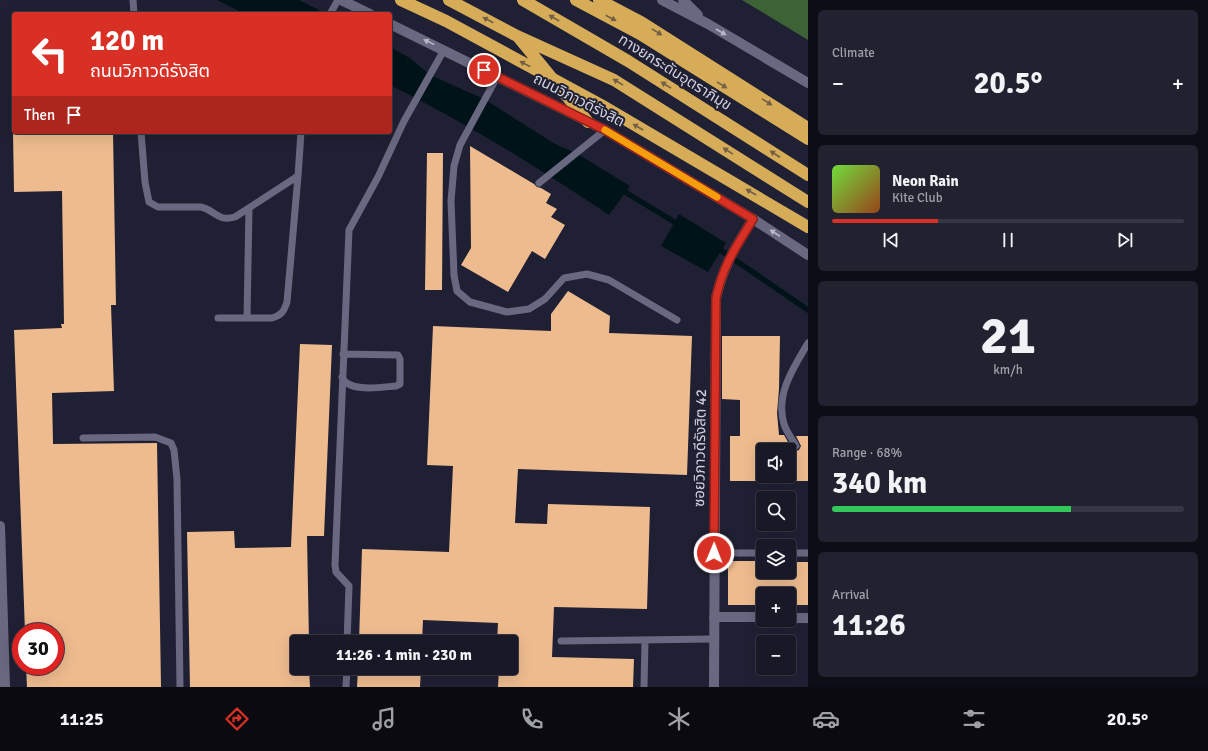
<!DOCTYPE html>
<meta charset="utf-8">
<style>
body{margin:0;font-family:Signika,"Noto Sans Thai",sans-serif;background:#21212f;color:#f1f3f6;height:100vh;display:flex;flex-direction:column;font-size:15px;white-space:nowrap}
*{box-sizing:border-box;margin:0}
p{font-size:13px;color:#9fa0a7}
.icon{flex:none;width:22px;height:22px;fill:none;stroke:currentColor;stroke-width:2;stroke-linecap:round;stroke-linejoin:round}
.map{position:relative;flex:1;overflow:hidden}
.panel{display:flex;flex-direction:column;gap:10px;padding:10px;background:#0d0d15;width:400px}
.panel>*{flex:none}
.banner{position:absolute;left:12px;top:12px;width:380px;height:122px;border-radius:4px;box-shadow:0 4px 16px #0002,0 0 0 1px #363744;background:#d93025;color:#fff;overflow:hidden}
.fabs{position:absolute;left:756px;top:443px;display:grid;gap:8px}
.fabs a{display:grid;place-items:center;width:40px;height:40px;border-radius:4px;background:#181827;box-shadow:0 4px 16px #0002,0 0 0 1px #363744;font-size:20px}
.speed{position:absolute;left:12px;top:623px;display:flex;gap:8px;font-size:20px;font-weight:700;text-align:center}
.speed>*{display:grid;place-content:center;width:52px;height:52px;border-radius:50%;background:#181827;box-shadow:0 4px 16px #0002,0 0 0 1px #363744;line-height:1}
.speed .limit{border:6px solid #d22;background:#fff;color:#111}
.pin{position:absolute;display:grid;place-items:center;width:34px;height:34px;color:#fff;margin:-17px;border:2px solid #fff;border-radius:50%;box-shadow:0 1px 4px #0007}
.me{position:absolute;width:44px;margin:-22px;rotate:1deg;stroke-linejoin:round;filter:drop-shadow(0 0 3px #0008)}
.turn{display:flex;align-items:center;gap:14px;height:84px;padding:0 12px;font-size:18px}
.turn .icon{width:52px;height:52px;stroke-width:2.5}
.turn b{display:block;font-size:28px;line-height:34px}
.then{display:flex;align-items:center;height:38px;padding:0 12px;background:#0003;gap:8px;font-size:15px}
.big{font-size:30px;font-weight:800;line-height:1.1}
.panel .widget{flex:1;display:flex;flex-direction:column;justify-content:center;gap:6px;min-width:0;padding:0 14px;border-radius:6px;background:#21212f}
.panel .dial{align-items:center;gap:0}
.dial b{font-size:52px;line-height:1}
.song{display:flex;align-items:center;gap:12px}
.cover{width:48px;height:48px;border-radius:6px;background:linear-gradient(135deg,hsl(100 70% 55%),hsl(20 70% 35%))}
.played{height:4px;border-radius:2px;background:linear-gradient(90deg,#d93025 30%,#363744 30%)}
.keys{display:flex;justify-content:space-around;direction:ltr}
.heat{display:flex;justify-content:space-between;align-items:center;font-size:22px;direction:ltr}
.charge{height:6px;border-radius:3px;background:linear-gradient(90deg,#34c759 68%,#363744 0)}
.trip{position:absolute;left:290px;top:635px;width:228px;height:40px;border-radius:4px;background:#181827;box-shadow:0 4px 16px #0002,0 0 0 1px #363744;font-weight:800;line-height:40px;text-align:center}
.tabs{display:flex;height:64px;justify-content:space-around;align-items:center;background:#0a0a10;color:#9fa0a7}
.tabs .icon{width:28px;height:28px}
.tabs .on{color:#d93025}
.tabs b{font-size:18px;color:#f1f3f6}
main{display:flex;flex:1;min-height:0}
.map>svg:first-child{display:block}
</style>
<main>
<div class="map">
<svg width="808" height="687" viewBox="0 0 808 687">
<rect width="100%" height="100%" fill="#202034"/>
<path fill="#3c6235" d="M 742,0 L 808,0 L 808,40 Z"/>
<path fill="#001318" d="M 217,0 L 299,0 L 319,10 L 319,14 L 245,14 Z
M 390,47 L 410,58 L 430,75 L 484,99 L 555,144 L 576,153 L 630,186 L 609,215 C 538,167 466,123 390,85 Z
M 679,214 L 726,243 L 708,272 L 661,246 Z"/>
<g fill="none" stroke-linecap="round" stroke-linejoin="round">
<path stroke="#001318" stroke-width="5.5" d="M 620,189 L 681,226
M 716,247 L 808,310"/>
</g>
<path fill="#edbb8e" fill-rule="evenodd" d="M 13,132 L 113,132 L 116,305 L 111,305 L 114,391 L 52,393 L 53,444 L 157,443 L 161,687 L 27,687 L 26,666 L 55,666 L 55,632 L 25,632 L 14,330 L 62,328 L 61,324 L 64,324 L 62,191 L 14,192 Z
M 470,146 L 534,184 L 537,187 L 541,188 L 551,194 L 546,203 L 557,209 L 551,217 L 565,225 L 545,259 L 532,251 L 508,292 L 461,265 L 471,248 Z
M 427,153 L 443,153 L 442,290 L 425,290 Z
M 568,291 L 610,316 L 609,333 L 692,336 L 687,475 L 518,469 L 515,523 L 547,524 L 548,504 L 650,507 L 647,609 L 554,607 L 552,657 L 634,659 L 633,687 L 498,687 L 499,668 L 511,668 L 511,642 L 497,642 L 498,623 L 423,620 L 422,642 L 359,642 L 362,549 L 449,552 L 453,466 L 427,465 L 433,326 L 551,331 L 551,314 Z
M 722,336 L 780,336 L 779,389 L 777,413 L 779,435 L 784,435 L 792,449 L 796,451 L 799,450 L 801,446 L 796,436 L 808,436 L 808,481 L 730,481 L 730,436 L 740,436 L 740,400 L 722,399 ZM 763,450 L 789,450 L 789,476 L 763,476 Z
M 300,344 L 332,345 L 324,536 L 307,536 L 309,642 L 297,642 L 297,668 L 309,668 L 310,687 L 190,687 L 187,532 L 234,531 L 235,548 L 291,547 Z
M 728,561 L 763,561 L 763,572 L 789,572 L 789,562 L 808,562 L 808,605 L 789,605 L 789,594 L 763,594 L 763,605 L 728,605 Z
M 358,668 L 421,668 L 420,687 L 357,687 Z"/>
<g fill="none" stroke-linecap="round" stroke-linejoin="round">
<path stroke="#686981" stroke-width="7" d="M 133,0 L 134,14
M 330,14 L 338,0
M 497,77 L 460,145 L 454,166 L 451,201 L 454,275 L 457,291 L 470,302 L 507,312 L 529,309 L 545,299 L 564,278 L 587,274 L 609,280 L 677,320
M 141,132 L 145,182 L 149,202 L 158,207 L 201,207 C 215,210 217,222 235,217 L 298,176 L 301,132
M 539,183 L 605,130
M 218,318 L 272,318 C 282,315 284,311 287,302 L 298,176
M 247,318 L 249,208
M 342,377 C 348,393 382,387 396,386 L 400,384 L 400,359 L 398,355 L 343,354
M 83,438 L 155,437 L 171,443 L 174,450 L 177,479 L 180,687
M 796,446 C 792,439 786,431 784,424 C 775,394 794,367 808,343
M 713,553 L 763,553
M 789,553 L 808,553
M 561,641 L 714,639
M 347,642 L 349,586 L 336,572 L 335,565 L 349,230 L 378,177 L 404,121 L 444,50
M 346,687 L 347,668
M 644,687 L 645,641"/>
<path stroke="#686981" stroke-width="10" d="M 0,526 L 5,687
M 714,617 L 763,617
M 789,618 L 808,618
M 714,687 L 716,298 C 723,266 736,246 753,219"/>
<path stroke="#686981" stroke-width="10" d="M 341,0 L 370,14
M 662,0 L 708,24 L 808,83
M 683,0 L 698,15
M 390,24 L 605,130 L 753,219 L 808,255"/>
<path stroke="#d7ac58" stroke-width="12" d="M 401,0 L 446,21 L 601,105 L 808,227
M 449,0 L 517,36 L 614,80 L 808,202
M 523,0 L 628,61 L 808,175
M 576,0 L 640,34 L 808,139
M 599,0 L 641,22 L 808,128
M 519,38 L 588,122"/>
</g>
<defs><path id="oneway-solid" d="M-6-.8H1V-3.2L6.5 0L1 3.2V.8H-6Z"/></defs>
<g fill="#725f44">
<use href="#oneway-solid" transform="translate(554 18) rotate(-150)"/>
<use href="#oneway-solid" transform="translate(611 18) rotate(28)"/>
<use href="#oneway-solid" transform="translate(488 20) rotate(-152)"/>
<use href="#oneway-solid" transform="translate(657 32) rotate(32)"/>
<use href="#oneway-solid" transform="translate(525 64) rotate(-152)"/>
<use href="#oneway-solid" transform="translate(618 82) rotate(-149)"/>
<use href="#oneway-solid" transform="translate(666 85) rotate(-148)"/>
<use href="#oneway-solid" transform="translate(722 85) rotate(32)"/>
<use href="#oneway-solid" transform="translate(767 102) rotate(32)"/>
<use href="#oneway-solid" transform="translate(638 127) rotate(-150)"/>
<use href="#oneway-solid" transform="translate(728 151) rotate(-148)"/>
<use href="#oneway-solid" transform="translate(775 154) rotate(-147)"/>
<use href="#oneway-solid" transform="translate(751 192) rotate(-150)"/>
</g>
<g fill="#b7b8c8">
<use href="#oneway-solid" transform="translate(721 32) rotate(30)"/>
<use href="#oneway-solid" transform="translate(429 42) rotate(-154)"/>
<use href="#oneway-solid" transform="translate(775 233) rotate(-147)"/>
</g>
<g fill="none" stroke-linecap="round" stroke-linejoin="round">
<defs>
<path id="route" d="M 484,70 L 605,130 L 753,219 C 736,247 723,265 716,298 L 714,553"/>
</defs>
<use href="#route" stroke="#8d1f18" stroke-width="10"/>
<use href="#route" stroke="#d93025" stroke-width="7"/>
<path stroke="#f59e0b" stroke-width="7" d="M 605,130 L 717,197"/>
</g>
<g text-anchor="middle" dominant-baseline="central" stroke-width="4" stroke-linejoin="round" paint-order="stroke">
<g font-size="15" fill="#d1d2df" stroke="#202034">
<text transform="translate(675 72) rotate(32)">ทางยกระดับอุตราภิมุข</text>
<text transform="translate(579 100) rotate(27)">ถนนวิภาวดีรังสิต</text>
<text transform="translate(700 448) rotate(-89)">ซอยวิภาวดีรังสิต 42</text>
</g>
</g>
</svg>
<div class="fabs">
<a><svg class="icon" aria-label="sound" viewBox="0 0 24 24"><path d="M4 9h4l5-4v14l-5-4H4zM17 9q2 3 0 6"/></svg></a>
<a><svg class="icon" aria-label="search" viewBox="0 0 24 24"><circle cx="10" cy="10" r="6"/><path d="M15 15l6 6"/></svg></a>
<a><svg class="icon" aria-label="layers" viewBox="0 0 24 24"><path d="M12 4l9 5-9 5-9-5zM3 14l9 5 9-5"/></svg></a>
<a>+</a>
<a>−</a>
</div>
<div class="speed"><div class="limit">30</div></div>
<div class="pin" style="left:484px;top:70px;background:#d93025"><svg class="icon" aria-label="arrive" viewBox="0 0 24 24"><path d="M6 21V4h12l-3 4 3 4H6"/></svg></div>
<svg class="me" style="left:714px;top:553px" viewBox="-20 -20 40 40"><circle r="17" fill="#d93025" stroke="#fff" stroke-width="3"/><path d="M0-11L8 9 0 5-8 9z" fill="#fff"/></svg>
<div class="trip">11:26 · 1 min · 230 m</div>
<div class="banner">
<div class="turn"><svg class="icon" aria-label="left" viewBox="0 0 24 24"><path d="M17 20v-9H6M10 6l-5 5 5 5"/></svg><div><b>120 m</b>ถนนวิภาวดีรังสิต</div></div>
<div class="then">Then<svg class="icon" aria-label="arrive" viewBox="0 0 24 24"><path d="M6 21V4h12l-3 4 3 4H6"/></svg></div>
</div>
</div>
<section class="panel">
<div class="widget"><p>Climate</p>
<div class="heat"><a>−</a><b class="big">20.5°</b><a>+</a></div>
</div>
<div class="widget">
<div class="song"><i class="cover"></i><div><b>Neon Rain</b><p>Kite Club</p></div></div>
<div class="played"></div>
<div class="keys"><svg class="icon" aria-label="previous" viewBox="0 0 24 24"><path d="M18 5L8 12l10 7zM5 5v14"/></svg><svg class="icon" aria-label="pause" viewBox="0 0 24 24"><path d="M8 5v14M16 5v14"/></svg><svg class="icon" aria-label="next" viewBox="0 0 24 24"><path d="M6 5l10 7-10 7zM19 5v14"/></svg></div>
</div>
<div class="widget dial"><b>21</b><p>km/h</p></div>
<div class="widget"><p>Range · 68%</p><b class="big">340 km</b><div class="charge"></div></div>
<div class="widget"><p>Arrival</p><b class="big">11:26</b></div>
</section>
</main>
<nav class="tabs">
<b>11:25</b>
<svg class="icon on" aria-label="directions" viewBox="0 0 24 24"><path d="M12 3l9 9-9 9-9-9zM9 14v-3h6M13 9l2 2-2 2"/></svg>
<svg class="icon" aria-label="music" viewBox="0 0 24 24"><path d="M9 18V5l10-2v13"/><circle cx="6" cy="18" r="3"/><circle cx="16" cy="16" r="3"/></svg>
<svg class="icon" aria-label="phone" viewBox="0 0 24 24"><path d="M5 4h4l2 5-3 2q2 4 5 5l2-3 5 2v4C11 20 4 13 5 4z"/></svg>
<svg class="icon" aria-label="climate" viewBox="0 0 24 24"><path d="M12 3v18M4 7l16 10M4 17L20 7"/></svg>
<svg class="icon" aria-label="car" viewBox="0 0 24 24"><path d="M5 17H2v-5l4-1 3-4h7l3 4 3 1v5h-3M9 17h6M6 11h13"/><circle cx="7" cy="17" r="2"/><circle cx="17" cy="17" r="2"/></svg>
<svg class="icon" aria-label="filters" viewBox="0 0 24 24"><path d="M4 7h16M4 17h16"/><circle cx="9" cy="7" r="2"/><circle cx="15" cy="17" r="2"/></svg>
<b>20.5°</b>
</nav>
